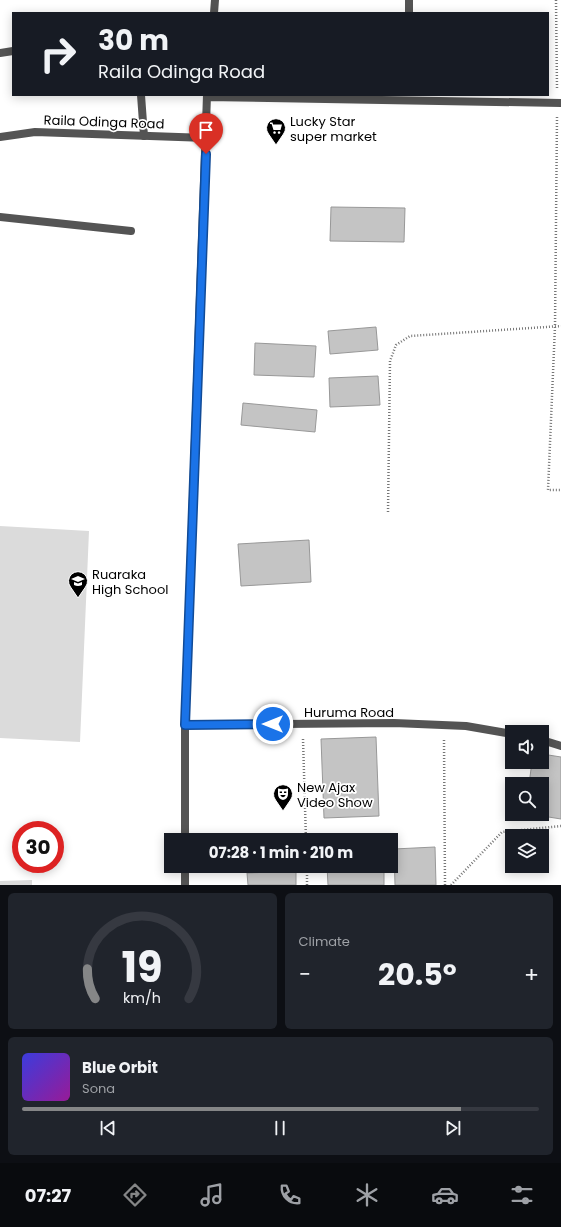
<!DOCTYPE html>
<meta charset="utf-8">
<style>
body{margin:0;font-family:Poppins,sans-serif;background:#20242c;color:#f1f3f6;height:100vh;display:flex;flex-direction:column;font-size:15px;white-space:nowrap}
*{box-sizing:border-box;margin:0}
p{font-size:13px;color:#9ea1a6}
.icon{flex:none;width:22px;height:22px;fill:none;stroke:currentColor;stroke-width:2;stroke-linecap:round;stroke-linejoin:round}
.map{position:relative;height:885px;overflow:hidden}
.side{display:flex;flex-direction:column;gap:8px;padding:8px;background:#0d0f14;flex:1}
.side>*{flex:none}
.hud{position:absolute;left:12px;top:12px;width:537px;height:84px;border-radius:0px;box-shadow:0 2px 10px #0003;background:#171b24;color:#f1f3f6;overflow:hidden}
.tools{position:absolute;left:505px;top:725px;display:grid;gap:8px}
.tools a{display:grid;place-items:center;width:44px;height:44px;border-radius:0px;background:#171b24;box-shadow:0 2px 10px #0003;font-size:20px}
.speed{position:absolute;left:12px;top:821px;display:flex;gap:8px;font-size:20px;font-weight:700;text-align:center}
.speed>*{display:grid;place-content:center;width:52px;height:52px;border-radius:50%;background:#171b24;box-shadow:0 2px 10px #0003;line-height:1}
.speed .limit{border:6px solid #d22;background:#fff;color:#111}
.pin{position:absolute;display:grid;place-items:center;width:34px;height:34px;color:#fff;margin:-41px -17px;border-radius:50% 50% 50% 0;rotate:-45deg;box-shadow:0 0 4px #0007}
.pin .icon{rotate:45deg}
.me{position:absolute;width:44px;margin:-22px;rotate:270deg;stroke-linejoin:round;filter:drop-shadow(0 0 3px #0008)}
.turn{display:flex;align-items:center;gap:14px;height:84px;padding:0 20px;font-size:18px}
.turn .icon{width:52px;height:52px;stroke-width:2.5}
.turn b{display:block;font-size:28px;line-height:34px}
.big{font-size:30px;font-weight:700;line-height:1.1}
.side .widget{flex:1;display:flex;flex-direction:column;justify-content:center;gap:6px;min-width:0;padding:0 14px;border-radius:6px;background:#20242c}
.side .dial{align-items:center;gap:0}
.dial svg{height:104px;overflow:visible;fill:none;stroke:#363941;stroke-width:7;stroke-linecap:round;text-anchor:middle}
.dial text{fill:#f1f3f6;stroke:none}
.song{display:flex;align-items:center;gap:12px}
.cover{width:48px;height:48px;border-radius:6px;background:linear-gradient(135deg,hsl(240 70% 55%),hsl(300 70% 35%))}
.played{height:4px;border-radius:2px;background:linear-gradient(90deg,#858687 85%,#363941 85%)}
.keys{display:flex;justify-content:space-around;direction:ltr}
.heat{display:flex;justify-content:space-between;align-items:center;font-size:22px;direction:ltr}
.side .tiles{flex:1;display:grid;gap:8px;grid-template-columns:1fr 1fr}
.widget:last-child{grid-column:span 2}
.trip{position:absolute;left:164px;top:833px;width:234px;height:40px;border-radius:0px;background:#171b24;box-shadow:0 2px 10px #0003;font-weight:700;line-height:40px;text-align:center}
.dock{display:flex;height:64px;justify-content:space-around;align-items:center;background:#090b0e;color:#9ea1a6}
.dock .icon{width:28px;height:28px}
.dock .current{color:#858687}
.dock b{font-size:18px;color:#f1f3f6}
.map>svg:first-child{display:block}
</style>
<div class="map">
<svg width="561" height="885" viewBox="0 0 561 885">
<rect width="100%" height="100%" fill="#fff"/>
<path fill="#dbdbdb" d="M 0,526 L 89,531 L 80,742 L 0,738 Z
M 32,880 L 32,885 L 0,885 L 0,881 Z"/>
<path fill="#c4c4c4" stroke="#989898" d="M 331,207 L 405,208 L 404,242 L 330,241 Z
M 376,327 L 378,350 L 330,354 L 328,331 Z
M 255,343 L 316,346 L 314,377 L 254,375 Z
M 378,376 L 380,405 L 330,407 L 329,378 Z
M 243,403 L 317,410 L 315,432 L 241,425 Z
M 309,540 L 311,582 L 241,586 L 238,544 Z
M 376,737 L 379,816 L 324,818 L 321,739 Z
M 542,754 L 561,757 L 561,819 L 530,814 L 542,814 L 542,784 L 529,784 L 532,762 L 542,762 Z
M 435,847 L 436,885 L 395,885 L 394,849 Z
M 327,866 L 384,866 L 384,885 L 328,885 Z
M 296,871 L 296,885 L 248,885 L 247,873 Z"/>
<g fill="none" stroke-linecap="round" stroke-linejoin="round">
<path stroke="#767676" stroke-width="2.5" stroke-dasharray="1 2" stroke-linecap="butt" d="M 556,0 L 557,88
M 557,117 L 555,326 L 548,490 L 561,490
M 388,512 L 390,361 L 396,345 L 410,336 L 561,326
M 303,739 L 306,840
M 444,740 L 445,885
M 307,866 L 307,885
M 451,885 L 502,832 L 561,826"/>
<path stroke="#545454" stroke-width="8" d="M 0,53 L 13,51
M 141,95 L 144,136
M 0,217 L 131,231"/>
<path stroke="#545454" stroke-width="8" d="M 214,13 L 215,0
M 409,13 L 409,0
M 207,97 L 561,103
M 0,137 L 35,132 L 207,138
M 185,725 L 394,723 L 466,726 L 512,734
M 542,740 L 561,746
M 185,840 L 185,725 L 207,95
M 185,866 L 185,885"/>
</g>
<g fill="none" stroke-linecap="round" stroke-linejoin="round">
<defs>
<path id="route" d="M 206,154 L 185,725 L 273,724"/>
</defs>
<use href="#route" stroke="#114b97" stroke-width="10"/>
<use href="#route" stroke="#1a73e8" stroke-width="7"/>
</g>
<defs>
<symbol id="supermarket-pin" viewBox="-11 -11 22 30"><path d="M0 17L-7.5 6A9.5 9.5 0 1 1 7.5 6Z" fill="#000" stroke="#fff"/><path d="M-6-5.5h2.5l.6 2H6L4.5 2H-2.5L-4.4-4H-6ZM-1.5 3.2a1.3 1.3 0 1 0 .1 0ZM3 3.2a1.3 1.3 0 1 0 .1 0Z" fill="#fff"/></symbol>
<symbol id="school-pin" viewBox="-11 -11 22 30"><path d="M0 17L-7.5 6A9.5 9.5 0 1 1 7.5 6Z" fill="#000" stroke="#fff"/><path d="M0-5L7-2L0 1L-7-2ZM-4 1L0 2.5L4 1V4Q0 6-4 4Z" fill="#fff"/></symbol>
<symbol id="theatre-pin" viewBox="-11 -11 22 30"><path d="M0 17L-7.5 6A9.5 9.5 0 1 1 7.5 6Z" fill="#000" stroke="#fff"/><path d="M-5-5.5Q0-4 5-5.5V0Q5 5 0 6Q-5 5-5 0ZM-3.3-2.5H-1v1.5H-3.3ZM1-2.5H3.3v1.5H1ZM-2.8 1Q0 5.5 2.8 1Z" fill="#fff"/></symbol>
</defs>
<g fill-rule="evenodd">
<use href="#supermarket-pin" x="265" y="117" width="22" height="30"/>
<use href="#school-pin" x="67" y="570" width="22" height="30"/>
<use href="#theatre-pin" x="272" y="783" width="22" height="30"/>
</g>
<g text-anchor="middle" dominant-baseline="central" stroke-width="3.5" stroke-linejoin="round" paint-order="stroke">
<g font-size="13" fill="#000" stroke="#fff" text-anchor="start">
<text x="290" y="121">Lucky Star<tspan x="290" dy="15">super market</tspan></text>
<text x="92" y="574">Ruaraka<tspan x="92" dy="15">High School</tspan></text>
<text x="297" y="787">New Ajax<tspan x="297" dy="15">Video Show</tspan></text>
</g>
<g font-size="13" fill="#000" stroke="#fff">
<text transform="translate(104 122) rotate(2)">Raila Odinga Road</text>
<text x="349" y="712">Huruma Road</text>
</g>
</g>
</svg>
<div class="tools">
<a><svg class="icon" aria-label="sound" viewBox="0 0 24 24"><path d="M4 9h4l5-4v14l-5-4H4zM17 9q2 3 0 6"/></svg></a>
<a><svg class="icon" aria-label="search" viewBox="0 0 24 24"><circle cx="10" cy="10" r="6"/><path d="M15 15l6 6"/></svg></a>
<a><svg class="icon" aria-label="layers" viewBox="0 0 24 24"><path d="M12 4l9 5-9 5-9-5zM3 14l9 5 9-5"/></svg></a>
</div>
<div class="speed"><div class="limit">30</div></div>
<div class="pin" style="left:206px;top:154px;background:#d93025"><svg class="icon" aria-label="arrive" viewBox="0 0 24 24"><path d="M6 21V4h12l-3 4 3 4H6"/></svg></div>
<svg class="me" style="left:273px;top:724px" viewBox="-20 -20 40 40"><circle r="17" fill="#1a73e8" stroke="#fff" stroke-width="3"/><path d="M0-11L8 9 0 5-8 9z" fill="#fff"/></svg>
<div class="trip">07:28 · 1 min · 210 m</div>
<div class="hud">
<div class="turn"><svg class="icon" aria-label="right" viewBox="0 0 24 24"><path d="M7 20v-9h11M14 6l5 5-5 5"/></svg><div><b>30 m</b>Raila Odinga Road</div></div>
</div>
</div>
<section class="side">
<div class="tiles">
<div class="widget dial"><svg viewBox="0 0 100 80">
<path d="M14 69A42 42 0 1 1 86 69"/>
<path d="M14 69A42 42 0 0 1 8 46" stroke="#858687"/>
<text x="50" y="56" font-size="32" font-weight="700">19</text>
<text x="50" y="72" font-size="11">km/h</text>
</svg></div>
<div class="widget"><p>Climate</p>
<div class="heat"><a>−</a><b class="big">20.5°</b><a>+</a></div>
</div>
<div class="widget">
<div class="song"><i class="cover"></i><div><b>Blue Orbit</b><p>Sona</p></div></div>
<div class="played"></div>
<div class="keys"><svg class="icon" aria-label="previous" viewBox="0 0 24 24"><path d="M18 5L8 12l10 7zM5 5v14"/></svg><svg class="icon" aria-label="pause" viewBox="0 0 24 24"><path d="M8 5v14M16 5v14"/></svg><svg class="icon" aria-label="next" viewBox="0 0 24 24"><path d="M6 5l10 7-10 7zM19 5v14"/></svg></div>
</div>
</div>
</section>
<nav class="dock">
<b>07:27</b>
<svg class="icon current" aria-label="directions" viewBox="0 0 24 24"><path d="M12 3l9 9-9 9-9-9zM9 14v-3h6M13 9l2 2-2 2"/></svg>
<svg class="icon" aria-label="music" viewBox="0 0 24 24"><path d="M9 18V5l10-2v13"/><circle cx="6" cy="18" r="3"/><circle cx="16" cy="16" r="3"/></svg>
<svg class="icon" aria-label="phone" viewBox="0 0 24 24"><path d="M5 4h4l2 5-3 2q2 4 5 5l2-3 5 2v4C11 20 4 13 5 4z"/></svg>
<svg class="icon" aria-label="climate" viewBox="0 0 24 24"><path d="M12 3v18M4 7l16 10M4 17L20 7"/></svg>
<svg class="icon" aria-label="car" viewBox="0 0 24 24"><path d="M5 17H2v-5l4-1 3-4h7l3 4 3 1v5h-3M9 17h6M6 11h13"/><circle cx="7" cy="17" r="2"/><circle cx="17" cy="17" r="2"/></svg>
<svg class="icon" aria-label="filters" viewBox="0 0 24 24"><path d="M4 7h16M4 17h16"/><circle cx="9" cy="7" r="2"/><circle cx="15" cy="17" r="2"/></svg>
</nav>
